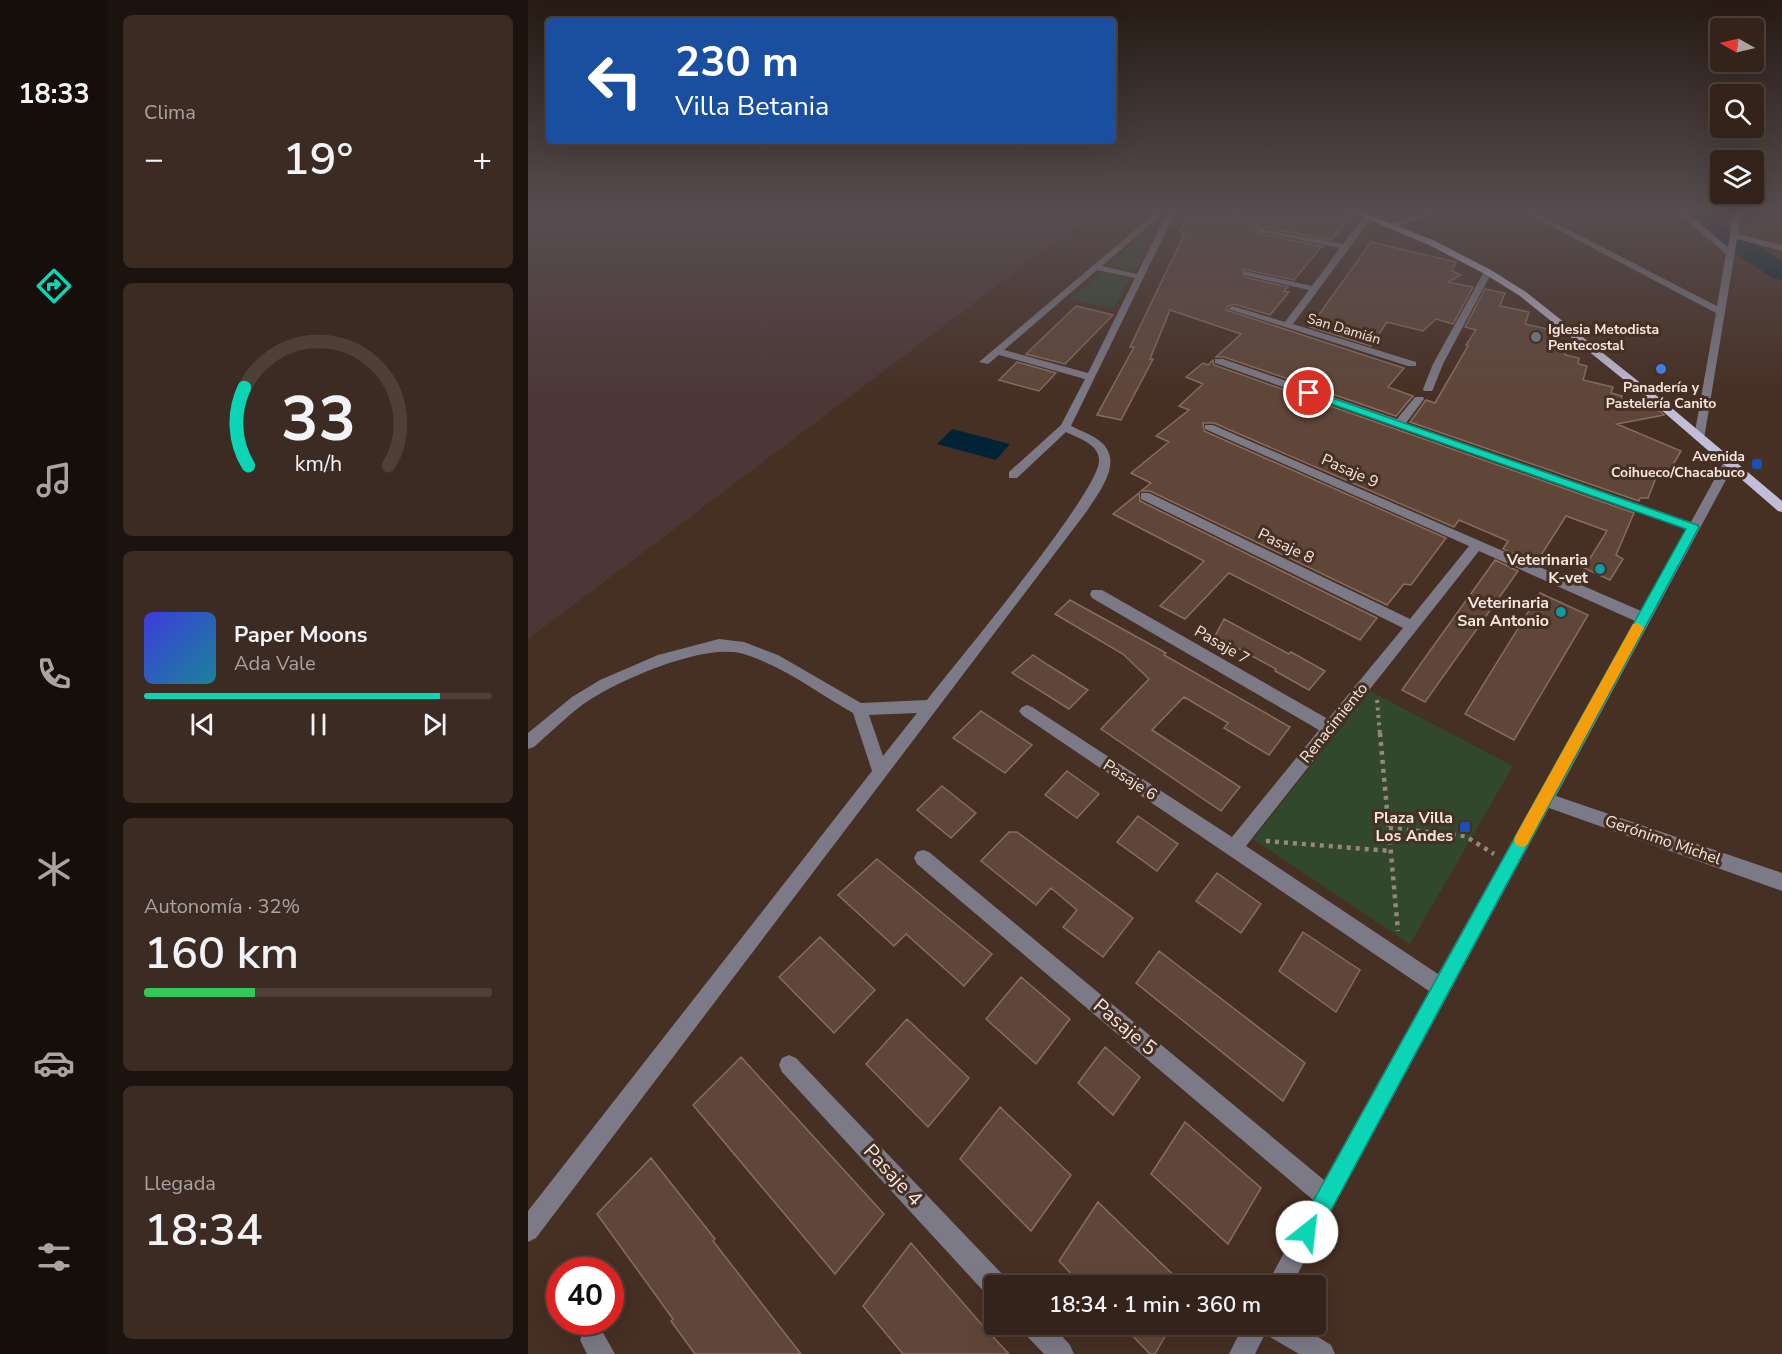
<!DOCTYPE html>
<html lang="es">
<meta charset="utf-8">
<style>
body{margin:0;font-family:"Nunito Sans",sans-serif;background:#3c2b23;color:#f1f3f6;height:100vh;display:flex;flex-direction:column;font-size:22px;white-space:nowrap}
*{box-sizing:border-box;margin:0}
p{font-size:20px;color:#a9a4a2}
.icon{flex:none;width:33px;height:33px;fill:none;stroke:currentColor;stroke-width:2;stroke-linecap:round;stroke-linejoin:round}
.map{position:relative;flex:1;overflow:hidden}
.sheet{display:flex;flex-direction:column;gap:15px;padding:15px;background:#1d130e;width:420px}
.sheet>*{flex:none}
.top-card{position:absolute;left:18px;top:18px;width:570px;height:126px;border-radius:6px;box-shadow:0 6px 24px #0002,0 0 0 2px #4e4039;background:#1a4fa0;color:#fff;overflow:hidden}
.needle{width:39px;rotate:278deg}
.buttons{position:absolute;left:1182px;top:18px;display:grid;gap:12px}
.buttons a{display:grid;place-items:center;width:54px;height:54px;border-radius:6px;background:#34231a;box-shadow:0 6px 24px #0002,0 0 0 2px #4e4039;font-size:30px}
.speed{position:absolute;left:18px;top:1257px;display:flex;gap:12px;font-size:30px;font-weight:700;text-align:center}
.speed>*{display:grid;place-content:center;width:78px;height:78px;border-radius:50%;background:#34231a;box-shadow:0 6px 24px #0002,0 0 0 2px #4e4039;line-height:1}
.speed .limit{border:9px solid #d22;background:#fff;color:#111}
.pin{position:absolute;display:grid;place-items:center;width:51px;height:51px;color:#fff;margin:-26px;border:3px solid #fff;border-radius:50%;box-shadow:0 2px 6px #0007}
.me{position:absolute;width:66px;margin:-33px;rotate:29deg;stroke-linejoin:round;filter:drop-shadow(0 0 4px #0008)}
.turn{display:flex;align-items:center;gap:21px;height:126px;padding:0 30px;font-size:27px}
.turn .icon{width:78px;height:78px;stroke-width:2.5}
.turn b{display:block;font-size:42px;line-height:51px}
.big{font-size:45px;font-weight:600;line-height:1.1}
.sheet .tile{flex:1;display:flex;flex-direction:column;justify-content:center;gap:9px;min-width:0;padding:0 21px;border-radius:9px;background:#3c2b23}
.sheet .dial{align-items:center;gap:0}
.dial svg{height:156px;overflow:visible;fill:none;stroke:#4e4039;stroke-width:7;stroke-linecap:round;text-anchor:middle}
.dial text{fill:#f1f3f6;stroke:none}
.song{display:flex;align-items:center;gap:18px}
.cover{width:72px;height:72px;border-radius:9px;background:linear-gradient(135deg,hsl(240 70% 55%),hsl(190 70% 35%))}
.played{height:6px;border-radius:3px;background:linear-gradient(90deg,#0cd5b5 85%,#4e4039 85%)}
.keys{display:flex;justify-content:space-around;direction:ltr}
.heat{display:flex;justify-content:space-between;align-items:center;font-size:33px;direction:ltr}
.charge{height:9px;border-radius:4px;background:linear-gradient(90deg,#34c759 32%,#4e4039 0)}
.trip{position:absolute;left:456px;top:1275px;width:342px;height:60px;border-radius:6px;background:#34231a;box-shadow:0 6px 24px #0002,0 0 0 2px #4e4039;font-weight:600;line-height:60px;text-align:center}
main{display:flex;flex:1;min-height:0}
.tabs{display:flex;flex-direction:column;width:108px;justify-content:space-around;align-items:center;background:#150e0a;color:#a9a4a2}
.tabs .icon{width:42px;height:42px}
.tabs .on{color:#0cd5b5}
.tabs b{font-size:27px;color:#f1f3f6}
.map>svg:first-child{display:block}
</style>
<main>
<nav class="tabs">
<b>18:33</b>
<svg class="icon on" aria-label="directions" viewBox="0 0 24 24"><path d="M12 3l9 9-9 9-9-9zM9 14v-3h6M13 9l2 2-2 2"/></svg>
<svg class="icon" aria-label="music" viewBox="0 0 24 24"><path d="M9 18V5l10-2v13"/><circle cx="6" cy="18" r="3"/><circle cx="16" cy="16" r="3"/></svg>
<svg class="icon" aria-label="phone" viewBox="0 0 24 24"><path d="M5 4h4l2 5-3 2q2 4 5 5l2-3 5 2v4C11 20 4 13 5 4z"/></svg>
<svg class="icon" aria-label="climate" viewBox="0 0 24 24"><path d="M12 3v18M4 7l16 10M4 17L20 7"/></svg>
<svg class="icon" aria-label="car" viewBox="0 0 24 24"><path d="M5 17H2v-5l4-1 3-4h7l3 4 3 1v5h-3M9 17h6M6 11h13"/><circle cx="7" cy="17" r="2"/><circle cx="17" cy="17" r="2"/></svg>
<svg class="icon" aria-label="filters" viewBox="0 0 24 24"><path d="M4 7h16M4 17h16"/><circle cx="9" cy="7" r="2"/><circle cx="15" cy="17" r="2"/></svg>
</nav>
<section class="sheet">
<div class="tile"><p>Clima</p>
<div class="heat"><a>−</a><b class="big">19°</b><a>+</a></div>
</div>
<div class="tile dial"><svg viewBox="0 0 100 80">
<path d="M14 69A42 42 0 1 1 86 69"/>
<path d="M14 69A42 42 0 0 1 12 29" stroke="#0cd5b5"/>
<text x="50" y="56" font-size="32" font-weight="700">33</text>
<text x="50" y="72" font-size="11">km/h</text>
</svg></div>
<div class="tile">
<div class="song"><i class="cover"></i><div><b>Paper Moons</b><p>Ada Vale</p></div></div>
<div class="played"></div>
<div class="keys"><svg class="icon" aria-label="previous" viewBox="0 0 24 24"><path d="M18 5L8 12l10 7zM5 5v14"/></svg><svg class="icon" aria-label="pause" viewBox="0 0 24 24"><path d="M8 5v14M16 5v14"/></svg><svg class="icon" aria-label="next" viewBox="0 0 24 24"><path d="M6 5l10 7-10 7zM19 5v14"/></svg></div>
</div>
<div class="tile"><p>Autonomía · 32%</p><b class="big">160 km</b><div class="charge"></div></div>
<div class="tile"><p>Llegada</p><b class="big">18:34</b></div>
</section>
<div class="map">
<svg width="1254" height="1354" viewBox="0 0 1254 1354">
<rect width="100%" height="100%" fill="#462f23"/>
<path fill="#4c3737" d="M 0,209 L 571,209 L 0,639 Z"/>
<path fill="#31482d" d="M 620,231 L 626,233 L 607,272 L 579,265 Z
M 575,272 L 602,278 L 585,309 L 542,299 Z
M 842,691 L 985,766 L 882,944 L 725,839 Z"/>
<path fill="#012335" d="M 424,429 L 482,444 L 468,460 L 409,444 Z"/>
<g fill="none" stroke-linecap="round" stroke-linejoin="round">
<path fill="#012335" fill-rule="evenodd" d="M 1159,209 L 1186,209 L 1192,212 L 1201,227 L 1254,261 L 1254,280 L 1245,278 L 1182,237 L 1173,221 Z"/>
</g>
<path fill="#5f4639" stroke="#886d5f" stroke-width="1.5" d="M 763,209 L 814,209 L 824,215 L 803,240 L 729,226 L 727,231 L 733,234 L 797,247 L 793,247 L 766,280 L 715,269 L 716,277 L 760,287 L 756,291 L 761,292 L 742,315 L 706,304 L 699,307 L 698,310 L 876,368 L 860,387 L 885,396 L 868,416 L 696,357 L 688,357 L 713,334 L 642,310 L 622,359 L 625,359 L 593,420 L 569,415 L 606,347 L 602,347 L 656,235 L 652,232 L 662,210 L 775,218 Z
M 843,242 L 928,262 L 924,271 L 933,275 L 920,282 L 945,287 L 925,324 L 908,319 L 895,331 L 859,322 L 843,346 L 782,327 Z
M 957,289 L 977,293 L 972,306 L 1001,312 L 997,324 L 1024,330 L 1018,346 L 1038,350 L 1037,355 L 1051,358 L 1050,364 L 1059,366 L 1055,380 L 1085,387 L 1083,393 L 1094,396 L 1093,401 L 1132,411 L 1136,415 L 1089,424 L 1153,451 L 1140,473 L 1131,470 L 1120,498 L 1112,498 L 1111,501 L 882,422 L 898,400 L 907,403 L 940,346 L 938,345 L 948,330 L 937,327 Z
M 548,306 L 585,315 L 537,364 L 498,354 Z
M 685,360 L 686,365 L 1106,513 L 1088,555 L 1095,559 L 1082,580 L 1056,568 L 1079,531 L 1038,516 L 1008,563 L 975,549 L 980,541 L 931,520 L 926,527 L 686,423 L 675,423 L 676,431 L 918,538 L 883,585 L 876,584 L 859,605 L 622,491 L 613,491 L 623,483 L 603,473 L 641,442 L 628,436 L 661,410 L 651,406 L 675,384 L 658,377 L 675,363 L 680,365 Z
M 489,362 L 528,373 L 511,391 L 471,380 Z
M 611,493 L 612,501 L 849,618 L 832,640 L 701,573 L 657,619 L 632,606 L 676,561 L 585,514 Z
M 967,560 L 990,571 L 897,702 L 874,690 Z
M 1012,593 L 1060,615 L 986,740 L 937,714 Z
M 542,600 L 638,653 L 636,655 L 762,727 L 741,755 L 696,728 L 700,723 L 656,697 L 624,730 L 712,787 L 693,811 L 573,729 L 621,679 L 595,654 L 527,614 Z
M 696,619 L 761,654 L 763,652 L 797,671 L 781,690 L 747,671 L 748,669 L 687,636 Z
M 505,655 L 520,665 L 560,690 L 541,709 L 484,673 Z
M 453,711 L 504,745 L 477,773 L 425,738 Z
M 539,771 L 571,794 L 549,818 L 517,795 Z
M 414,786 L 448,813 L 423,838 L 389,810 Z
M 610,816 L 650,844 L 629,871 L 589,842 Z
M 481,832 L 489,832 L 605,918 L 575,957 L 535,927 L 549,910 L 523,888 L 508,905 L 453,861 Z
M 349,859 L 464,954 L 436,986 L 378,934 L 366,946 L 310,895 Z
M 689,873 L 733,904 L 713,933 L 668,901 Z
M 775,932 L 832,970 L 808,1012 L 751,971 Z
M 292,937 L 347,990 L 306,1033 L 251,977 Z
M 631,951 L 777,1063 L 755,1101 L 608,983 Z
M 493,977 L 542,1019 L 508,1064 L 458,1019 Z
M 379,1019 L 441,1078 L 400,1127 L 338,1064 Z
M 577,1047 L 612,1077 L 585,1115 L 550,1083 Z
M 213,1057 L 356,1214 L 307,1274 L 165,1105 Z
M 472,1107 L 543,1175 L 503,1231 L 432,1159 Z
M 657,1122 L 733,1188 L 700,1244 L 623,1174 Z
M 123,1158 L 187,1239 L 185,1241 L 273,1354 L 167,1354 L 143,1321 L 145,1319 L 69,1214 Z
M 570,1202 L 609,1240 L 657,1286 L 555,1286 L 531,1261 Z
M 383,1243 L 455,1326 L 481,1354 L 375,1354 L 335,1306 Z
M 593,1324 L 644,1324 L 627,1354 L 622,1354 Z"/>
<g fill="none" stroke-linecap="round" stroke-linejoin="round">
<path stroke="#98857b" stroke-width="2" stroke-dasharray="1.5 3" stroke-linecap="butt" d="M 0,217 L 24,209"/>
<path stroke="#98857b" stroke-width="4" stroke-dasharray="3 4.5" stroke-linecap="butt" d="M 849,700 L 852,735"/>
<path stroke="#98857b" stroke-width="4.5" stroke-dasharray="4 5" stroke-linecap="butt" d="M 852,733 L 870,931
M 861,828 L 937,836 L 966,854
M 738,841 L 863,851"/>
<path fill="#7c7a86" fill-rule="evenodd" d="M 632,209 L 640,209 L 574,266 L 609,274 L 641,209 L 649,209 L 543,426 C 553,431 565,435 573,442 C 596,462 571,492 559,511 L 8,1238 L 0,1242 L 0,1211 L 344,771 L 325,713 C 290,693 255,666 216,654 C 176,642 88,681 54,705 C 37,718 22,733 6,747 L 0,749 L 0,733 L 44,697 L 72,680 L 130,655 L 191,639 L 216,642 L 250,655 L 333,703 L 399,700 C 426,665 573,490 571,460 C 571,444 550,438 538,432 L 489,478 L 481,478 L 481,472 L 533,425 L 557,379 L 471,355 L 460,364 L 451,362 ZM 569,270 L 607,278 L 560,373 L 476,350 ZM 389,713 L 355,756 L 341,715 Z
M 908,209 L 919,209 L 866,227 L 859,225 Z
M 991,209 L 1000,209 L 1189,306 L 1198,254 L 1146,209 L 1154,209 L 1200,247 L 1206,209 L 1214,209 L 1210,234 L 1254,245 L 1254,251 L 1209,239 L 1176,439 L 1168,439 L 1166,437 L 1188,313 Z
M 847,217 L 850,217 L 850,221 L 839,224 L 765,324 L 888,362 L 888,366 L 880,366 L 700,309 L 705,306 L 757,322 L 781,290 L 716,275 L 716,271 L 784,286 L 812,248 L 733,232 L 729,230 L 730,228 L 815,244 L 833,220 Z
M 957,270 L 964,272 L 915,364 L 905,389 L 904,391 L 896,391 L 895,389 L 905,364 Z
M 687,359 L 695,359 L 869,419 L 887,397 L 895,397 L 896,399 L 878,423 L 1163,522 L 1197,460 L 1205,460 L 1207,463 L 1028,796 L 1254,873 L 1254,891 L 1021,808 L 763,1286 L 738,1286 L 785,1200 L 389,864 L 386,858 L 389,852 L 395,850 L 401,852 L 796,1180 L 901,991 L 494,715 L 491,711 L 494,707 L 499,705 L 504,707 L 704,837 L 791,730 L 564,598 L 562,594 L 564,590 L 574,590 L 800,719 L 875,628 L 613,499 L 613,493 L 621,493 L 882,619 L 941,546 L 677,429 L 677,425 L 685,425 L 1113,611 L 1158,529 L 687,363 ZM 951,551 L 1107,621 L 910,974 L 718,846 Z
M 261,1055 L 268,1058 L 477,1277 L 480,1286 L 466,1286 L 466,1297 L 459,1295 L 254,1072 L 251,1065 L 254,1058 Z
M 493,1324 L 523,1324 L 542,1345 L 546,1354 L 516,1354 L 496,1333 Z
M 716,1324 L 769,1324 L 803,1345 L 807,1354 L 771,1354 L 737,1334 L 727,1354 L 701,1354 Z
M 65,1327 L 74,1331 L 87,1354 L 59,1354 L 52,1340 L 56,1331 Z"/>
<path fill="#c3bed7" fill-rule="evenodd" d="M 816,209 L 826,209 L 907,241 L 963,270 L 998,292 L 1139,404 L 1254,501 L 1254,512 L 1250,511 L 1131,408 L 992,296 L 957,274 L 901,245 Z"/>
</g>
<linearGradient id="sky" x2="0" y2="1"><stop stop-color="#261a13"/><stop offset="0.53" stop-color="#574d50"/><stop offset="1" stop-color="#574d50" stop-opacity="0"/></linearGradient>
<rect width="1254" height="398" fill="url(#sky)"/>
<path fill="#0cd5b5" stroke="#088a76" stroke-width="1.5" d="M 778,391 L 784,391 L 1169,525 L 1171,527 L 787,1240 L 779,1243 L 772,1240 L 768,1232 L 772,1225 L 1158,529 L 778,395 Z"/>
<path fill="#f59e0b" d="M 1110,623 L 1116,628 L 999,845 L 994,847 L 988,845 L 986,840 L 988,835 L 1105,624 Z"/>
<circle fill="#6b7280" stroke="#462f23" stroke-width="2" cx="1008" cy="337" r="6"/>
<circle fill="#3f7fe0" stroke="#462f23" stroke-width="2" cx="1133" cy="369" r="6"/>
<g fill="#1a4fb4" stroke="#462f23" stroke-width="2">
<rect x="1223" y="458" width="12" height="12" rx="3"/>
<rect x="931" y="821" width="12" height="12" rx="3"/>
</g>
<g fill="#0f9aa8" stroke="#462f23" stroke-width="2">
<circle cx="1072" cy="569" r="6"/>
<circle cx="1033" cy="612" r="6"/>
</g>
<g text-anchor="middle" dominant-baseline="central" stroke-width="6" stroke-linejoin="round" paint-order="stroke">
<g font-size="14" fill="#f5e6de" stroke="#462f23">
<text transform="translate(816 329) rotate(17)">San Damián</text>
</g>
<g font-size="14" font-weight="bold" fill="#f5e6de" stroke="#462f23" text-anchor="start">
<text x="1020" y="329">Iglesia Metodista<tspan x="1020" dy="16">Pentecostal</tspan></text>
<text x="1133" y="387" text-anchor="middle">Panadería y<tspan x="1133" dy="16">Pastelería Canito</tspan></text>
<text x="1217" y="456" text-anchor="end">Avenida<tspan x="1217" dy="16">Coihueco/Chacabuco</tspan></text>
</g>
<g font-size="16" fill="#f5e6de" stroke="#462f23">
<text transform="translate(822 471) rotate(24)">Pasaje 9</text>
<text transform="translate(758 546) rotate(26)">Pasaje 8</text>
<text transform="translate(694 645) rotate(30)">Pasaje 7</text>
<text transform="translate(806 723) rotate(-51)">Renacimiento</text>
<text transform="translate(602 780) rotate(33)">Pasaje 6</text>
<text transform="translate(1135 840) rotate(19)">Gerónimo Michel</text>
</g>
<g font-size="16" font-weight="bold" fill="#f5e6de" stroke="#462f23" text-anchor="end">
<text x="1060" y="560">Veterinaria<tspan x="1060" dy="18">K-vet</tspan></text>
<text x="1021" y="603">Veterinaria<tspan x="1021" dy="18">San Antonio</tspan></text>
<text x="925" y="818">Plaza Villa<tspan x="925" dy="18">Los Andes</tspan></text>
</g>
<g font-size="20" fill="#f5e6de" stroke="#462f23">
<text transform="translate(597 1027) rotate(40)">Pasaje 5</text>
<text transform="translate(365 1175) rotate(47)">Pasaje 4</text>
</g>
</g>
</svg>
<div class="buttons">
<a><svg class="needle" viewBox="-14 -14 28 28"><path d="M0-13l5 13h-10z" fill="#e53935"/><path d="M0 13l5-13h-10z" fill="#a9a4a2"/></svg></a>
<a><svg class="icon" aria-label="search" viewBox="0 0 24 24"><circle cx="10" cy="10" r="6"/><path d="M15 15l6 6"/></svg></a>
<a><svg class="icon" aria-label="layers" viewBox="0 0 24 24"><path d="M12 4l9 5-9 5-9-5zM3 14l9 5 9-5"/></svg></a>
</div>
<div class="speed"><div class="limit">40</div></div>
<div class="pin" style="left:781px;top:393px;background:#d93025"><svg class="icon" aria-label="arrive" viewBox="0 0 24 24"><path d="M6 21V4h12l-3 4 3 4H6"/></svg></div>
<svg class="me" style="left:779px;top:1232px" viewBox="-20 -20 40 40"><circle r="19" fill="#fff"/><path d="M0-13L10 11 0 6-10 11z" fill="#0cd5b5"/></svg>
<div class="trip">18:34 · 1 min · 360 m</div>
<div class="top-card">
<div class="turn"><svg class="icon" aria-label="left" viewBox="0 0 24 24"><path d="M17 20v-9H6M10 6l-5 5 5 5"/></svg><div><b>230 m</b>Villa Betania</div></div>
</div>
</div>
</main>
